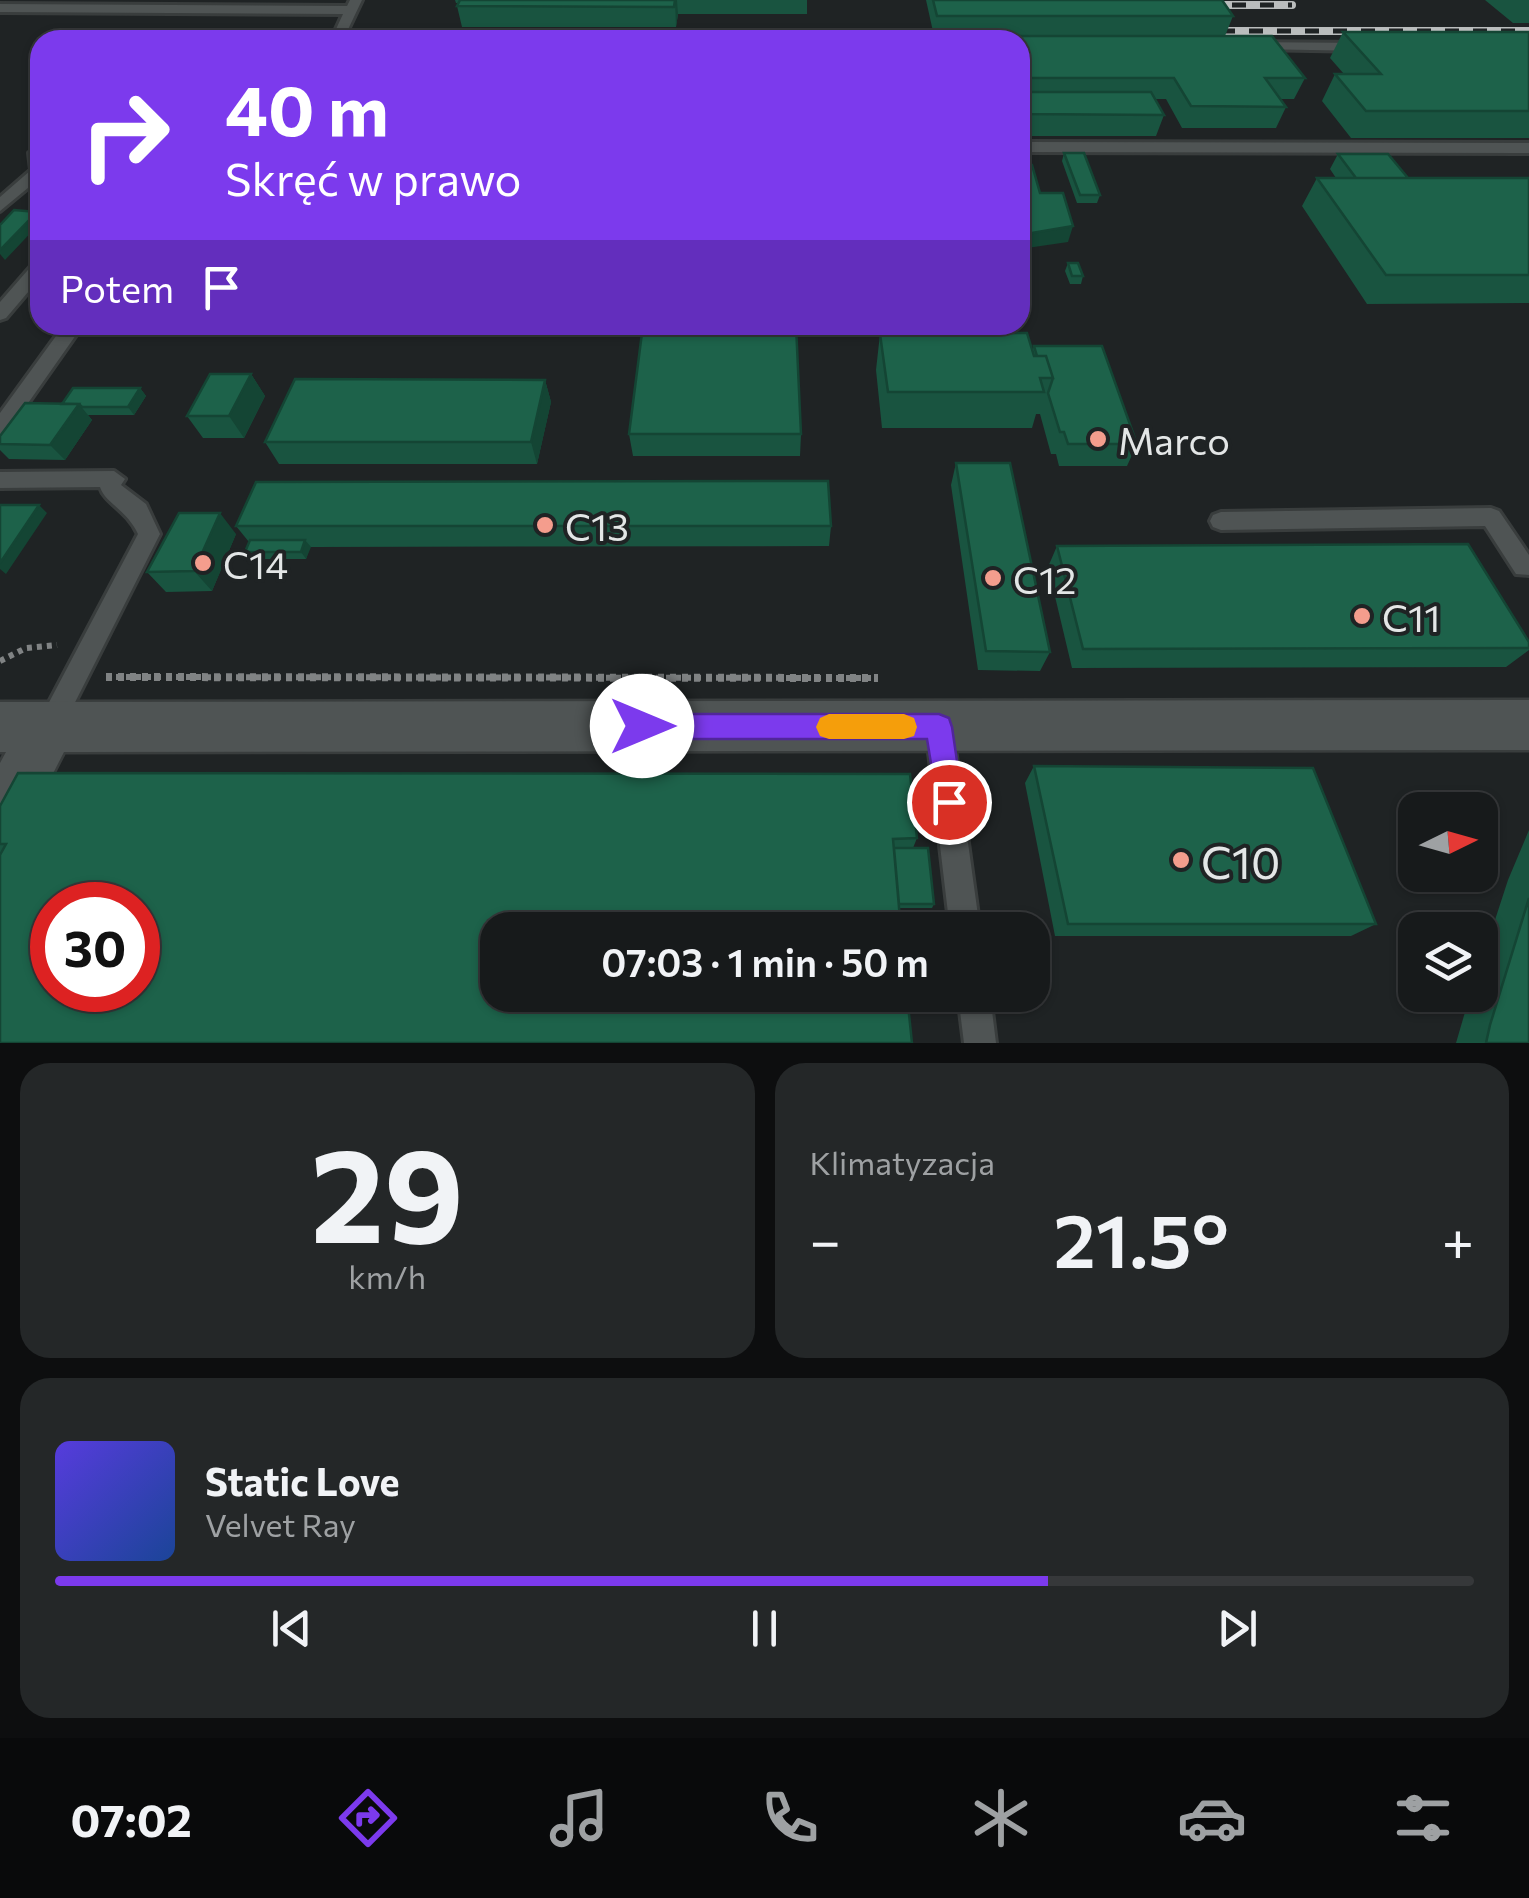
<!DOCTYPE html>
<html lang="pl">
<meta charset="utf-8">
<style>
body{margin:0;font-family:Commissioner,sans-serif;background:#242728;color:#f1f3f6;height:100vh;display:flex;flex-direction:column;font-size:38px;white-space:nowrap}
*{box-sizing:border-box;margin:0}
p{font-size:32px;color:#9ea1a3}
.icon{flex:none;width:55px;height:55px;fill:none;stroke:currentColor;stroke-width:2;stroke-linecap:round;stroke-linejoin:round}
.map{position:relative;height:1043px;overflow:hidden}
.drawer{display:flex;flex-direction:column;gap:20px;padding:20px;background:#0d0e0f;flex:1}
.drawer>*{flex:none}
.banner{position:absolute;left:30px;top:30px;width:1000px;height:305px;border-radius:30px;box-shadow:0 2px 8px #0004,0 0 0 2px #36383a;background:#7c3aed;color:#fff;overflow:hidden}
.needle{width:65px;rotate:85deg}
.buttons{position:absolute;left:1398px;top:792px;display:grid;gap:20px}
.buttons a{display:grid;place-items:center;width:100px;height:100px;border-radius:20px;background:#171a1b;box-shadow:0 2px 8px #0004,0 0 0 2px #36383a;font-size:50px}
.speed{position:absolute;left:30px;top:882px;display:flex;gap:20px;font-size:50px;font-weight:700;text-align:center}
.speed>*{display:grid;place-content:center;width:130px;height:130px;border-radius:50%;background:#171a1b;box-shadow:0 2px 8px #0004,0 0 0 2px #36383a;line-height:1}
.speed .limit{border:15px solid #d22;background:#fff;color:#111}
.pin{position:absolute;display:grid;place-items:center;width:85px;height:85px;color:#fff;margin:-42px;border:5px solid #fff;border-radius:50%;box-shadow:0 2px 10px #0007}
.me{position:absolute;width:110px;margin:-55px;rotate:90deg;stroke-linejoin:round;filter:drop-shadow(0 0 8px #0008)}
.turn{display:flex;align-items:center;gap:35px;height:210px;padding:0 30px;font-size:45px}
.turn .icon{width:130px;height:130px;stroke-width:2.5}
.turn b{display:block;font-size:70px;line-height:85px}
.then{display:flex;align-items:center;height:95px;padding:0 30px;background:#0003;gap:20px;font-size:38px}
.big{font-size:75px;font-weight:600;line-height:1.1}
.drawer .widget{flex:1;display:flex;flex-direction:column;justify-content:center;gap:15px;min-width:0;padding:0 35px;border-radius:30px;background:#242728}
.drawer .dial{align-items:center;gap:0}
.dial b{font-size:130px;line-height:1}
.song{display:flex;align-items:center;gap:30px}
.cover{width:120px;height:120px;border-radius:15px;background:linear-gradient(135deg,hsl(250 70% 55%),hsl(220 70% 35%))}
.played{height:10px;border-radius:5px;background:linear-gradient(90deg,#7c3aed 70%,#36383a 70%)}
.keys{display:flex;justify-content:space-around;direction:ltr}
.heat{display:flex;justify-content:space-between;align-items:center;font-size:55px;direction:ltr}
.drawer .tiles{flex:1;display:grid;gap:20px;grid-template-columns:1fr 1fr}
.widget:last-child{grid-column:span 2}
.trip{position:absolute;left:480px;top:912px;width:570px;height:100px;border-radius:30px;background:#171a1b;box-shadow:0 2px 8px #0004,0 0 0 2px #36383a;font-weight:600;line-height:100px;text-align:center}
.tabs{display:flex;height:160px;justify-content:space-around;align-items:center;background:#090a0b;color:#9ea1a3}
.tabs .icon{width:70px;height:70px}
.tabs .current{color:#7c3aed}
.tabs b{font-size:45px;color:#f1f3f6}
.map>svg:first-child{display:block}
</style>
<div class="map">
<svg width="1529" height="1043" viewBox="0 0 1529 1043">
<rect width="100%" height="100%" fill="#1f2324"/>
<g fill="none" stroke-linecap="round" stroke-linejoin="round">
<defs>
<path id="service" d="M 350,0 L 362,0 L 343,40 L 331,40 L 343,14 L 0,12 L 0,4 L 347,6 Z
M 1253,42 L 1366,43 L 1373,47 L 1366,51 L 1248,49 L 1246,46 Z
M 1020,142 L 1529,143 L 1529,153 L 1020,152 Z
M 29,153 L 40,154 L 40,178 L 0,211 L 0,197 L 31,170 Z
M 40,262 L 40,278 L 6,318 L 0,320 L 0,302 L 34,263 Z
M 64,325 L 83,325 L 7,433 L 0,435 L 0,413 Z
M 114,471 L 125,479 L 121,485 L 146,504 L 160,534 L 58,736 L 49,739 L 40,736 L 36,727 L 138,534 C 127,510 105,503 100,487 L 0,488 L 0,472 Z
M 1491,508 L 1499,511 L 1529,555 L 1529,575 L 1516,574 L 1485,526 L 1221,530 L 1213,527 L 1210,521 L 1213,515 L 1221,512 Z
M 939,715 L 948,718 L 952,727 L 980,930 L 950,930 L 926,727 L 930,718 Z
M 958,995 L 990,995 L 996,1043 L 964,1043 Z"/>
<path id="minor" d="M 1529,700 L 1529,750 L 64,752 L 20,838 L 0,846 L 0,763 L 6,752 L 0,752 L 0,702 Z"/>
</defs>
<use href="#service" stroke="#393d3d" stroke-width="6"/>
<use href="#minor" stroke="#393d3d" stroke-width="5"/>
<path stroke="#808384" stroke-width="4" stroke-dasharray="2.5 2.5" stroke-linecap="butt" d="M 59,36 L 128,40"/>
<path stroke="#808384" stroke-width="6" stroke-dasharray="5 5" stroke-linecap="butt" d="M 0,661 L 26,648 L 57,645
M 106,677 L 878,678"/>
<path stroke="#808384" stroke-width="8" stroke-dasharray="6 6" stroke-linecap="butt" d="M 106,677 L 878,678"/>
<use href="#service" fill="#4f5454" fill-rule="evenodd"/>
<use href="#minor" fill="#4f5454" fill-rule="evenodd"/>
<defs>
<path id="rail" d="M 1204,5 L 1292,5
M 1221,31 L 1529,31"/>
</defs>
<use href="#rail" stroke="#babdbd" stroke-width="8"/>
<use href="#rail" stroke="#1f2324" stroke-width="5" stroke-dasharray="14" stroke-linecap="butt"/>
</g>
<path fill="#195440" d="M 455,0 L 807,0 L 807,14 L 678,14 L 676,27 L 462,27 L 457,6 L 459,3 L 456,3 Z
M 926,0 L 1222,0 L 1233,16 L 1225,36 L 1305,78 L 1294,99 L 1281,99 L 1286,107 L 1276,128 L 1182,128 L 1166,99 L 1155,99 L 1164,115 L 1156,136 L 1020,136 L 1020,40 L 928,40 L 929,36 L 934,36 Z
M 1485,0 L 1529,0 L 1529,23 L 1513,23 Z
M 1343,32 L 1529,32 L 1529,138 L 1351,138 L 1322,101 L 1335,74 L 1344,74 L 1330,58 Z
M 1064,153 L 1100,195 L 1097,203 L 1077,203 L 1062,161 Z
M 1338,154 L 1408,178 L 1529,178 L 1529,303 L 1367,304 L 1302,206 L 1317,178 L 1336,178 L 1330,169 Z
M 1068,263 L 1083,276 L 1081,284 L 1070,284 L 1065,271 Z
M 123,325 L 193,325 L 190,329 L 127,331 Z
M 880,334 L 1032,352 L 1034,346 L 1137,444 L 1127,466 L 1059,466 L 1056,454 L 1051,454 L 1040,414 L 1036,414 L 1032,428 L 882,428 L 876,370 Z
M 251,374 L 265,396 L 244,438 L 203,438 L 187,416 Z
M 545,380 L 551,402 L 537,464 L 279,464 L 265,442 Z
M 140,388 L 146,396 L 134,415 L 88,415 L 92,420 L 65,460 L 9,459 L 0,450 L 0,436 Z
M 629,434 L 801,434 L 800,456 L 633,456 Z
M 956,463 L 1050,652 L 1040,671 L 978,670 L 951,485 Z
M 236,526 L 831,526 L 829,546 L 310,547 L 306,559 L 251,559 L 245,552 L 249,542 Z
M 236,534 L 212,591 L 166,592 L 147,572 Z
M 1057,546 L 1529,642 L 1529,650 L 1506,667 L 1072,668 L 1048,567 Z
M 1034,766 L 1376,924 L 1351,936 L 1055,936 L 1025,783 Z
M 0,806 L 917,838 L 913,848 L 934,904 L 932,908 L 900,908 L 0,854 Z
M 1529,830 L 1529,1043 L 1456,1043 L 1470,995 L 1480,995 L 1480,966 L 1508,880 Z"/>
<path fill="#144534" d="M 675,0 L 677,0 L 678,14 L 676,27 Z
M 37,212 L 40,216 L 40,223 L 5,260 L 0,254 L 0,250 Z
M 1073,226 L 1068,242 L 1020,249 L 1020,235 Z
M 251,374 L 265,396 L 244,438 L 229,416 Z
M 545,380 L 551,402 L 537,464 L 531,442 Z
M 140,388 L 146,396 L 134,415 L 128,407 Z
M 79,404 L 92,420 L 65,460 L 50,445 Z
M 39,505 L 47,513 L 6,574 L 0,569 L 0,563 Z
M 220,513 L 236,534 L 212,591 L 194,571 Z
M 305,540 L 311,547 L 306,559 L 301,552 Z"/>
<path fill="#1d624a" stroke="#144534" stroke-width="2.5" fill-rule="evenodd" d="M 460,0 L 675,0 L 674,7 L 457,6 Z
M 933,0 L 1222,0 L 1233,16 L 937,16 Z
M 1343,32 L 1529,32 L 1529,111 L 1366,111 L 1335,74 L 1381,74 Z
M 929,36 L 1272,36 L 1305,78 L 1265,78 L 1286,107 L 1191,106 L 1174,78 L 1020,78 L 1020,40 L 930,40 Z
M 1020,92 L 1151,92 L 1164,115 L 1020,114 Z
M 1064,153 L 1084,153 L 1100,195 L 1080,195 Z
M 1338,154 L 1388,154 L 1408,178 L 1356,178 Z
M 1020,165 L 1032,165 L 1040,193 L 1063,193 L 1073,226 L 1020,235 Z
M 1317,178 L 1529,178 L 1529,275 L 1386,275 Z
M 14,210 L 37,212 L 0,250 L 0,225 Z
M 1068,263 L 1078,263 L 1083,276 L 1072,276 Z
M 643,325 L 796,325 L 801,434 L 629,434 Z
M 1027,333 L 1034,356 L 1046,356 L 1053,378 L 1040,378 L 1044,392 L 888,392 L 880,334 Z
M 1034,346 L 1102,346 L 1137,444 L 1068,444 L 1064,432 L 1060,432 L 1048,393 L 1053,378 L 1046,356 L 1037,356 Z
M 210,374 L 251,374 L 229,416 L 187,416 Z
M 295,379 L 545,380 L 531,442 L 265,442 Z
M 73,388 L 140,388 L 128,407 L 82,407 L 79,404 L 62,404 Z
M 25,403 L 79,404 L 50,445 L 0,444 L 0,436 Z
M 956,463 L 1010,463 L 1050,652 L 986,651 Z
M 828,481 L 831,526 L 236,526 L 256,482 Z
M 0,505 L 39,505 L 0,563 Z
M 179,513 L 220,513 L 194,571 L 147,572 Z
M 250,540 L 305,540 L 301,552 L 245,552 Z
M 1468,544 L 1529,642 L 1529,648 L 1083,649 L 1057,546 Z
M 1034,766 L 1313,768 L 1376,924 L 1068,924 Z
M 18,773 L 910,774 L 917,838 L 893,839 L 901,930 L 498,930 L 498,995 L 907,995 L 912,1043 L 0,1043 L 0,855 L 6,844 L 0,844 L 0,806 ZM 52,905 L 138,905 L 138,990 L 52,990 Z
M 894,848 L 928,848 L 934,904 L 899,904 Z
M 1529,898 L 1529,1043 L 1486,1043 L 1490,1025 Z"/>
<path fill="#7c3aed" stroke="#51269a" stroke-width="2.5" d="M 642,714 L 939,714 L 949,718 L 952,727 L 963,802 L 959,812 L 949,816 L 939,812 L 927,739 L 642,739 L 633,735 L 629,726 L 633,718 Z"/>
<path fill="#f59e0b" d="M 829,714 L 904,714 L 914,718 L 917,727 L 914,736 L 904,739 L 829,739 L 820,736 L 816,727 L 820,718 Z"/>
<g fill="#f49d8d" stroke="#1f2324" stroke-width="4">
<circle cx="1098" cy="439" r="10"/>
<circle cx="545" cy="525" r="10"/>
<circle cx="203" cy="563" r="10"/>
<circle cx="993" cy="578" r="10"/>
<circle cx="1362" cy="616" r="10"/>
<circle cx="1181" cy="860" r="10"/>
</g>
<g text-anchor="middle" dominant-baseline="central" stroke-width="8" stroke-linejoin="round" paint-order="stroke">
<g font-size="38" fill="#e3e6e6" stroke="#1f2324" text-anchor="start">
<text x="1118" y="439">Marco</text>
<text x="565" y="525">C13</text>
<text x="223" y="563">C14</text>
<text x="1013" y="578">C12</text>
<text x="1382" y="616">C11</text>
</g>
<g font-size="45" fill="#e3e6e6" stroke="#1f2324" text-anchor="start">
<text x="1201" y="860">C10</text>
</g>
</g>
</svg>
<div class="buttons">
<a><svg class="needle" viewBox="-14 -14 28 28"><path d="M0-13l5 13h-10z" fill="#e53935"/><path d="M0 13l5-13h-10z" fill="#9ea1a3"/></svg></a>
<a><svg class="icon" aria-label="layers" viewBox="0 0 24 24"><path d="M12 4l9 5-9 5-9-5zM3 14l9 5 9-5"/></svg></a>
</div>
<div class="speed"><div class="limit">30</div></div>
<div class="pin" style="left:949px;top:802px;background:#d93025"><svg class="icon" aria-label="arrive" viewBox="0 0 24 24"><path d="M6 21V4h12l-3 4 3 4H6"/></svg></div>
<svg class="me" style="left:642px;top:726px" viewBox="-20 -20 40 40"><circle r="19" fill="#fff"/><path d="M0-13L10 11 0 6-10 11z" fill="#7c3aed"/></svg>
<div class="trip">07:03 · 1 min · 50 m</div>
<div class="banner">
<div class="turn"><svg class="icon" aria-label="right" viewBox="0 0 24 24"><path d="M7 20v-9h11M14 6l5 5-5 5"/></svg><div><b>40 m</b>Skręć w prawo</div></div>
<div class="then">Potem<svg class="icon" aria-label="arrive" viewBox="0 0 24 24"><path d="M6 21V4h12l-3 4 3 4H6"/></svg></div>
</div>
</div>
<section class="drawer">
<div class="tiles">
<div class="widget dial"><b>29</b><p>km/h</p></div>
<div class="widget"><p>Klimatyzacja</p>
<div class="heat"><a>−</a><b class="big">21.5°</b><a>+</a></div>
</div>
<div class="widget">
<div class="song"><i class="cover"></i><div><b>Static Love</b><p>Velvet Ray</p></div></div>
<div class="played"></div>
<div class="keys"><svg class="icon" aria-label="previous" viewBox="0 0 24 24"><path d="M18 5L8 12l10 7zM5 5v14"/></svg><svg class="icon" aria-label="pause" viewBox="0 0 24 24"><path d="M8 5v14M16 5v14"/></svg><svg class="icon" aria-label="next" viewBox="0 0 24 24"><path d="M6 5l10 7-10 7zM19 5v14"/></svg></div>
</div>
</div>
</section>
<nav class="tabs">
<b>07:02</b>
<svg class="icon current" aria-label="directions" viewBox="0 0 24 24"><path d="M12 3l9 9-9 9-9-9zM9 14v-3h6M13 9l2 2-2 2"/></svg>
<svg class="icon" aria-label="music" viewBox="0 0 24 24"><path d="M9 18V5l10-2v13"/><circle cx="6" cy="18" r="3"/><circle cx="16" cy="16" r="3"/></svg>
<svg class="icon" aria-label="phone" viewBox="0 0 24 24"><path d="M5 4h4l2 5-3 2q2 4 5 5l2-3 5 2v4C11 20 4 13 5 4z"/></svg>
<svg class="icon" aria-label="climate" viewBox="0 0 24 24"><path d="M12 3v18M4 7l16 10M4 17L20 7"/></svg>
<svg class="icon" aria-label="car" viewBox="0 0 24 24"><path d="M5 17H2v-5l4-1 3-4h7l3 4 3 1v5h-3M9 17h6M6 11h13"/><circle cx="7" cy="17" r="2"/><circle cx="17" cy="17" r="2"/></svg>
<svg class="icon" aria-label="filters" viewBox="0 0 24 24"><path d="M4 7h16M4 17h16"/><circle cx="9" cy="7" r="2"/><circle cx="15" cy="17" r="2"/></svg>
</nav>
